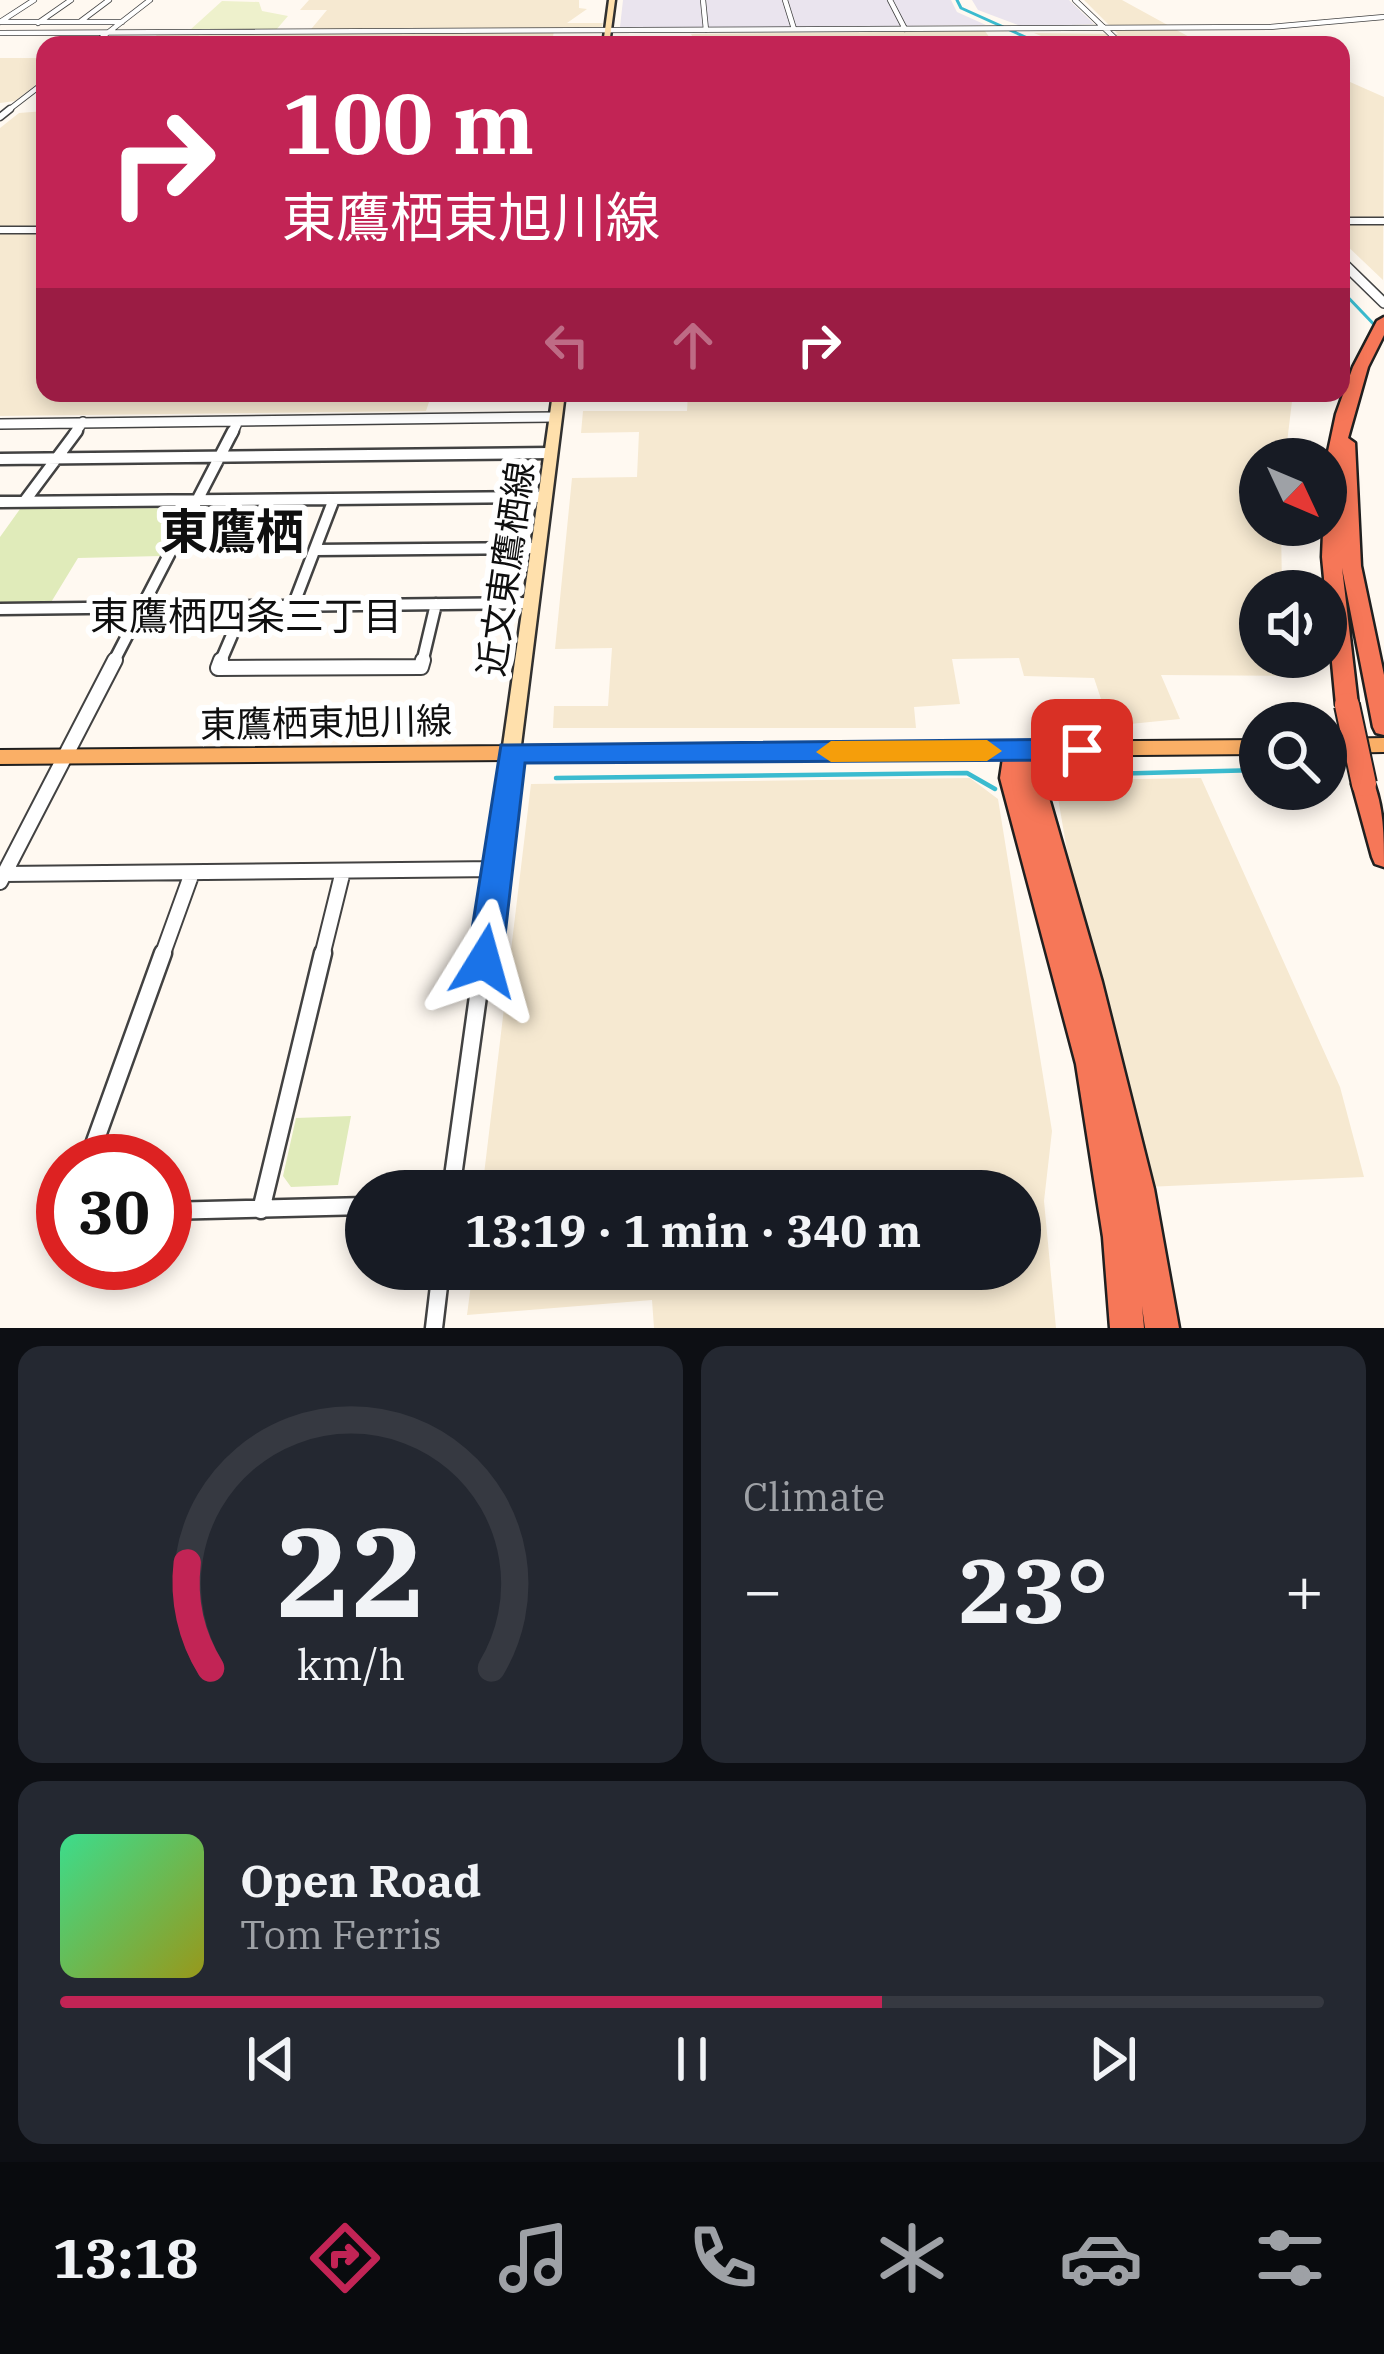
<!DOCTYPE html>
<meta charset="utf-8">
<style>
body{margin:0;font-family:"IBM Plex Serif","Noto Sans JP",serif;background:#242831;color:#f1f3f6;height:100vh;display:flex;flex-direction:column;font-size:45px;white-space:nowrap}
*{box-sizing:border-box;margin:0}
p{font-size:39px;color:#9ea1a6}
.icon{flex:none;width:66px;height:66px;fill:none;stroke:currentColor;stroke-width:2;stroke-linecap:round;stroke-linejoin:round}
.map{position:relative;height:1328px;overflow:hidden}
.drawer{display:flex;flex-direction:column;gap:18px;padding:18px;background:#0d0f14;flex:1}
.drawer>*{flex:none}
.hud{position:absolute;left:36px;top:36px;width:1314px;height:366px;border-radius:24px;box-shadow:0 6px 18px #0003;background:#c22455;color:#fff;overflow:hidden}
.needle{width:78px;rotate:134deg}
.buttons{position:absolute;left:1239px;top:438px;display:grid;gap:24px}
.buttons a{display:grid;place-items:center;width:108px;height:108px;border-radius:50%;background:#171b24;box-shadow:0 6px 18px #0003;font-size:60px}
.speed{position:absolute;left:36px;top:1134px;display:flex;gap:24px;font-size:60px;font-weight:700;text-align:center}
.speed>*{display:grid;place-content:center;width:156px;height:156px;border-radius:50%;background:#171b24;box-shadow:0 6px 18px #0003;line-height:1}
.speed .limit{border:18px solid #d22;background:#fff;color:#111}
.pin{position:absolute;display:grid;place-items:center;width:102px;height:102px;color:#fff;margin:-51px;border-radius:24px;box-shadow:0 6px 18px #0006}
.me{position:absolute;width:132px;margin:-66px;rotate:8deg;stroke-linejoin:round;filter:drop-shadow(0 0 9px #0008)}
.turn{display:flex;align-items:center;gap:42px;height:252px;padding:0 48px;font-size:54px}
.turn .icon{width:156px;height:156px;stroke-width:2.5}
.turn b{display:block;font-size:84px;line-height:102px}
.lanes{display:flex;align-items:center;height:114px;padding:0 48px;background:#0003;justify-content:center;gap:60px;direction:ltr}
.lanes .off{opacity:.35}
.big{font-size:90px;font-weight:800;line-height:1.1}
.drawer .widget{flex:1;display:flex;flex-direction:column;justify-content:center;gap:18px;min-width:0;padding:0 42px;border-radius:24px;background:#242831}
.drawer .dial{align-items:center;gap:0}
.dial svg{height:312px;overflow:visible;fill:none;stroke:#363941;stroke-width:7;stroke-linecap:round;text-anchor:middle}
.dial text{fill:#f1f3f6;stroke:none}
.song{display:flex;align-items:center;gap:36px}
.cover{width:144px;height:144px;border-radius:18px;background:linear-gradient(135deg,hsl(150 70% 55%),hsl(60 70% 35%))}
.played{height:12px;border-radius:6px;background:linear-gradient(90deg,#c22455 65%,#363941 65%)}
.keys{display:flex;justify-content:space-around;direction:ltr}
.heat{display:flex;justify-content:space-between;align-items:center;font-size:66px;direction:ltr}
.drawer .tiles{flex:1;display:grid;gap:18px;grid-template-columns:1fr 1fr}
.widget:last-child{grid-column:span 2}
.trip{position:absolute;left:345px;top:1170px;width:696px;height:120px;border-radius:60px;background:#171b24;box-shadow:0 6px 18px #0003;font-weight:800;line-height:120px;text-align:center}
.tab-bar{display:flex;height:192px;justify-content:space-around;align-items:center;background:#090b0e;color:#9ea1a6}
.tab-bar .icon{width:84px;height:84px}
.tab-bar .selected{color:#c22455}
.tab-bar b{font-size:54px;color:#f1f3f6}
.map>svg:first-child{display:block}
</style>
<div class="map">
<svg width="1384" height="1328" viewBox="0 0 1384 1328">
<rect width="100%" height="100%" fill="#fff9f1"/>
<path fill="#eae4ee" d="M 623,0 L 951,0 L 957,12 L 986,25 L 629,29 L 620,27 Z
M 972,0 L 1069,0 L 1094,24 L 1023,27 L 978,10 Z"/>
<path fill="#f6e9d1" d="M 309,0 L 579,0 L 579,8 L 587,9 L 567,23 L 603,23 L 601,29 L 554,30 L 552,44 L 611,45 L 144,45 L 157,35 L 307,34 L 327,10 L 300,10 Z
M 1084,0 L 1122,0 L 1204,45 L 1062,45 L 1034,33 L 1118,34 Z
M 985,31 L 992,41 L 1023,40 L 1035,45 L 697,45 L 691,34 Z
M 0,58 L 45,58 L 45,78 L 15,101 L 0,103 Z
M 1341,78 L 1384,97 L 1383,280 L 1341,240 Z
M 45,111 L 45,393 L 432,393 L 426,411 L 0,416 L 0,128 L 19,113 Z
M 688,393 L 1293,393 L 1285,459 L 1260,459 L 1260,525 L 1281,525 L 1282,591 L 1260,591 L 1260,657 L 1287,657 L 1288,676 L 1161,675 L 1180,719 L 1110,726 L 1094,678 L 1024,676 L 1019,658 L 952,659 L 960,704 L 914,707 L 916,728 L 553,728 L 554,706 L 608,706 L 612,648 L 555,649 L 572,478 L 637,477 L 639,432 L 581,433 L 583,411 L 687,411 Z
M 970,778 L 998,799 L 1052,1131 L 1044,1201 L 1056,1328 L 654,1328 L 652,1300 L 467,1315 L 473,1269 L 1020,1269 L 1020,1191 L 482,1191 L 531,784 Z
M 1201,778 L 1340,1087 L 1364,1177 L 1125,1188 L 1058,798 L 1075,780 Z"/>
<path fill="#e0ebba" d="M 186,508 L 161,556 L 78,558 L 50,604 L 0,604 L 0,537 L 20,509 Z
M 351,1116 L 338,1185 L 291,1187 L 283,1176 L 296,1118 Z"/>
<path fill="#eef1cc" d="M 222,1 L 259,2 L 262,11 L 288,16 L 276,30 L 190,30 Z"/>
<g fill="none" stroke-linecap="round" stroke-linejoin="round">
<path stroke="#3bbbcf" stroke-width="3" d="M 957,0 L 961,8 L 1043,45
M 1341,290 L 1384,335"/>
<path stroke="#3bbbcf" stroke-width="4.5" d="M 556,778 L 967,773 L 995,789
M 1056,790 L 1067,775 L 1260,770"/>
<defs>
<path id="street-far5" d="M 703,0 L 706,30
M 785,0 L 794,29
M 890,0 L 905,29
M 1075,0 L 1122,45
M 81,21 L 109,0
M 0,22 L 122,22
M 0,22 L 34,0
M 38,23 L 71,0
M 0,33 L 1270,27 L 1384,17
M 92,45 L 150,0
M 6,112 L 45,82"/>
<path id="street-far4" d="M 0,117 L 10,109
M 1341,221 L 1384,221
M 0,230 L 45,230"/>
<path id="street-far3" d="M 1341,261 L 1384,303
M 0,424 L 555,417
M 74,434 L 83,422
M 232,434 L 238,421"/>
<path id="street-far2" d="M 0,459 L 551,453
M 0,502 L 545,497
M 24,502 L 77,431
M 315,550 L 537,548
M 293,606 L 334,499
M 0,609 L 531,603
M 113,663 L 233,431
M 220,663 L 244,607
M 422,663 L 436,604"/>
<path id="street-far1" d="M 221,660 L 218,668 L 421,667 L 423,660
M 4,874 L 498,869
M 0,882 L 115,660
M 162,956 L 192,873
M 322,956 L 343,871
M 483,956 L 511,753"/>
<path id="street" d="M 88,1161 L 163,953
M 451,1191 L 484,953
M 261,1210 L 323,953
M 165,1211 L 366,1206
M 434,1328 L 441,1269"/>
<path id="secondary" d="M 609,0 L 615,0 L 609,45 L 603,45 Z
M 553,393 L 565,393 L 520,753 L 517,758 L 505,758 L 502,753 Z"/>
<path id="primary" d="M 1384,738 L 1384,752 L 1326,753 L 1326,739 Z
M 1260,740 L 1260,754 L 0,764 L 0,750 Z"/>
<path id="highway" d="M 1384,317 L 1384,335 L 1368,367 L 1348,438 L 1355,443 L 1361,566 L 1384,675 L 1384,735 L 1376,733 L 1373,727 L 1342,568 L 1358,705 L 1347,713 L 1336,705 L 1322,557 L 1326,461 L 1336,414 L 1353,367 L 1377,321 Z
M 1013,743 L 1021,745 L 1043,777 L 1102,982 L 1154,1189 L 1179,1328 L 1145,1328 L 1142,1306 L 1144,1328 L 1110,1328 L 1103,1237 L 1076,1064 L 1000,778 L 1005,745 Z
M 1364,775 L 1372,778 C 1384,807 1384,836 1384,867 L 1375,864 L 1372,857 L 1352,784 L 1356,778 Z"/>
</defs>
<use href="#street-far5" stroke="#424242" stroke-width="6"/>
<use href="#street-far4" stroke="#424242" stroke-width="9"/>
<use href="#street-far3" stroke="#424242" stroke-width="12"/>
<use href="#street-far2" stroke="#424242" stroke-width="15"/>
<use href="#street-far1" stroke="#424242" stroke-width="18"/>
<use href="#street" stroke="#424242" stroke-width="21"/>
<use href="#secondary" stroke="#313131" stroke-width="5"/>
<use href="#primary" stroke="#202020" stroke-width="4"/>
<use href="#highway" stroke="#202020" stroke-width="5"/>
<use href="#street-far5" stroke="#fff" stroke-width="4.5"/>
<use href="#street-far4" stroke="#fff" stroke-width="6"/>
<use href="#street-far3" stroke="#fff" stroke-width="9"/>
<use href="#street-far2" stroke="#fff" stroke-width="10"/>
<use href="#street-far1" stroke="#fff" stroke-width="14"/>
<use href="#street" stroke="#fff" stroke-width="16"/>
<use href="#secondary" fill="#ffe0ac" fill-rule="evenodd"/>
<use href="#primary" fill="#faaf66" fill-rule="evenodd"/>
<use href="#highway" fill="#f67758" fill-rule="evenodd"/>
<defs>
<path id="highway-bridge" d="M 1347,705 L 1364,784"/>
</defs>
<use href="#highway-bridge" stroke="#202020" stroke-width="28" stroke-linecap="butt"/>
<use href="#highway-bridge" stroke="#f67758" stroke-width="24"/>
</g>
<path fill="#1a73e8" stroke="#114b97" stroke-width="3" d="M 1082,739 L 1097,750 L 1082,760 L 525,763 L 502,961 L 497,971 L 484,976 L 472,971 L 467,961 L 501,745 Z"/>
<path fill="#f59e0b" d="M 987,740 L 1002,751 L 987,761 L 831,762 L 816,752 L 831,741 Z"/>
<g text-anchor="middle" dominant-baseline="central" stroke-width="12" stroke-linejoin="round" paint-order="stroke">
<g font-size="36" fill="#0f0f0f" stroke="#fff">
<text transform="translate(505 569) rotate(-82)">近文東鷹栖線</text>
<text transform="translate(326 722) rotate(-1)">東鷹栖東旭川線</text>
</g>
<g font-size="39" fill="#0f0f0f" stroke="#fff">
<text x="246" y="615">東鷹栖四条三丁目</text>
</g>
<g font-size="48" font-weight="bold" fill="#0f0f0f" stroke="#fff">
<text x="232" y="531">東鷹栖</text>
</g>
</g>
</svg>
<div class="buttons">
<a><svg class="needle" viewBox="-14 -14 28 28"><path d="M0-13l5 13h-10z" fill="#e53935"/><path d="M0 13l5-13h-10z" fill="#9ea1a6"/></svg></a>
<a><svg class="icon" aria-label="sound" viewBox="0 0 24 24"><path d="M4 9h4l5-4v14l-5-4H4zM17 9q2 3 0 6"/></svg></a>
<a><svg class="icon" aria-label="search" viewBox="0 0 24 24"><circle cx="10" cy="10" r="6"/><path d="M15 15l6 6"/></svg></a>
</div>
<div class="speed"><div class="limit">30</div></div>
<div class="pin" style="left:1082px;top:750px;background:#d93025"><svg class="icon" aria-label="arrive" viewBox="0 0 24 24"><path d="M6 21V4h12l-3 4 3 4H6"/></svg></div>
<svg class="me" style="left:484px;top:961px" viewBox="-20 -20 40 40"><path d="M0-17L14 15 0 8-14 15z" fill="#1a73e8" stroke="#fff" stroke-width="4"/></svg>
<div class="trip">13:19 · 1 min · 340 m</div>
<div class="hud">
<div class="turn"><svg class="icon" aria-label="right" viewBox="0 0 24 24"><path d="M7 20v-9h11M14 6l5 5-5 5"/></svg><div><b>100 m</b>東鷹栖東旭川線</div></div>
<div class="lanes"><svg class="icon off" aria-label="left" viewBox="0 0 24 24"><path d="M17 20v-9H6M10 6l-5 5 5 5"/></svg><svg class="icon off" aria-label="ahead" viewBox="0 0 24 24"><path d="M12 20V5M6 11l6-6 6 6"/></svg><svg class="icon" aria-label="right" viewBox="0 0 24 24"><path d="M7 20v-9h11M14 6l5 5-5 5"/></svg></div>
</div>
</div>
<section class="drawer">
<div class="tiles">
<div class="widget dial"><svg viewBox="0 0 100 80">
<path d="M14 69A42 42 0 1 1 86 69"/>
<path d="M14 69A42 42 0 0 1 8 42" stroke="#c22455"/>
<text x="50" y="56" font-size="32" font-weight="700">22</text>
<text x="50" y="72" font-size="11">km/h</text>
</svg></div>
<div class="widget"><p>Climate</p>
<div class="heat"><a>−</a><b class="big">23°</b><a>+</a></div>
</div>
<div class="widget">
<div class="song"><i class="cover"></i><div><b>Open Road</b><p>Tom Ferris</p></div></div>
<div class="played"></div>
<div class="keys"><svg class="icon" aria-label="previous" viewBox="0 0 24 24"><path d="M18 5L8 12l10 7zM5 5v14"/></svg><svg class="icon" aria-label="pause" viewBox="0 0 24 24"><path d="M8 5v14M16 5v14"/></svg><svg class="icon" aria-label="next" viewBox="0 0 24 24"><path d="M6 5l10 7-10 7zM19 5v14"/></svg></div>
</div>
</div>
</section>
<nav class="tab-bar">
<b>13:18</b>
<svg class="icon selected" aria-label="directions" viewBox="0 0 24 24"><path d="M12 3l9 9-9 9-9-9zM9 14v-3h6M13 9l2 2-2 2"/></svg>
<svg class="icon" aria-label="music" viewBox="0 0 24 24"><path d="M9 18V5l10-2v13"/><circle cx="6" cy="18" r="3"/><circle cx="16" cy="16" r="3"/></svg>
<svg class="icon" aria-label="phone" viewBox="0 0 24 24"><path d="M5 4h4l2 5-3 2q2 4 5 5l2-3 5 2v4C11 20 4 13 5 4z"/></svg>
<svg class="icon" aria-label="climate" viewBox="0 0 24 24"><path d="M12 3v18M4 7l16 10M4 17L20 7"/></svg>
<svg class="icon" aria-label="car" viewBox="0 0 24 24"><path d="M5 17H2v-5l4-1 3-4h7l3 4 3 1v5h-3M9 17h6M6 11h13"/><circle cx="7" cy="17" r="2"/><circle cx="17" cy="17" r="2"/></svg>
<svg class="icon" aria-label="filters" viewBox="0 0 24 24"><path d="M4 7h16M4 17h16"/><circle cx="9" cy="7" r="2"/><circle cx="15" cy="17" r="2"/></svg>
</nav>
